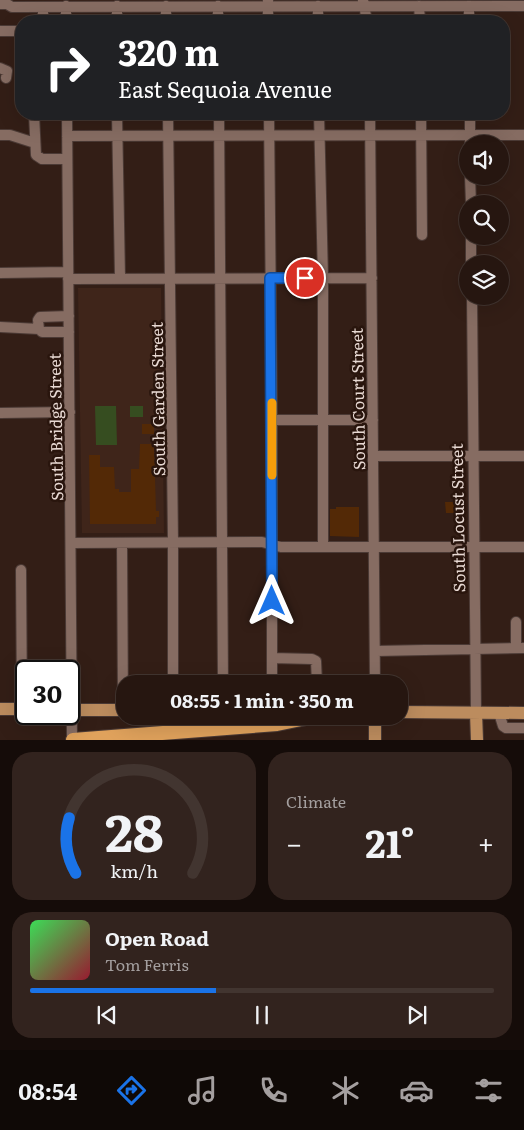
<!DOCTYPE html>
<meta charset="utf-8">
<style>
body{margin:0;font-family:Literata,serif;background:#32231e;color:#f1f3f6;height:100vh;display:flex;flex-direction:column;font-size:19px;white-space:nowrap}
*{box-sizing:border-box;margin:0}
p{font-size:16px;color:#a49f9f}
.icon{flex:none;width:28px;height:28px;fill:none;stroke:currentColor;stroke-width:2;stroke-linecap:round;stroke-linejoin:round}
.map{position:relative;height:740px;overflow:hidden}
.side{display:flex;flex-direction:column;gap:12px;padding:12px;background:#150c09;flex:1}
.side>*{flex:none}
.top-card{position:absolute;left:15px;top:15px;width:495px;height:105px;border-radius:20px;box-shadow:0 5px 20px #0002,0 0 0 1px #423530;background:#202124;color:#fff;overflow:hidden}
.buttons{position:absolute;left:459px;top:135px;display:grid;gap:10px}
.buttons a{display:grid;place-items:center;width:50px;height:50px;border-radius:50%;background:#261610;box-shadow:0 5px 20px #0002,0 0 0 1px #423530;font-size:25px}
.speed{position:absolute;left:15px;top:660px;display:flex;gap:10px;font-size:25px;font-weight:700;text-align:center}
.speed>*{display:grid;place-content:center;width:65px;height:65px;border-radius:50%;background:#261610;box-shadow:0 5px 20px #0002,0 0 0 1px #423530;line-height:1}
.speed .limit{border:2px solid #111;border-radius:8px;background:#fff;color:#111}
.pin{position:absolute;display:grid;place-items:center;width:42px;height:42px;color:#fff;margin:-21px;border:2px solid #fff;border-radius:50%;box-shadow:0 1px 5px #0007}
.me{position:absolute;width:55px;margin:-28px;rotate:0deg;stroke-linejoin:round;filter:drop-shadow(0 0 4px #0008)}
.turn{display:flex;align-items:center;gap:18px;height:105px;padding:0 20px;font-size:22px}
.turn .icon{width:65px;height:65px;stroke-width:2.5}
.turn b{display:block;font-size:35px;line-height:42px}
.big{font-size:38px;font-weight:700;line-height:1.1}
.side .card{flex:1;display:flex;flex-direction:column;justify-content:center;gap:8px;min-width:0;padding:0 18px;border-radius:20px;background:#32231e}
.side .dial{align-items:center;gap:0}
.dial svg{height:130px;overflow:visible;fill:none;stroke:#423530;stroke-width:7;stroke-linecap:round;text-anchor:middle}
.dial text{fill:#f1f3f6;stroke:none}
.song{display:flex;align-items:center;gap:15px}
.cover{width:60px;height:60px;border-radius:8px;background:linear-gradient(135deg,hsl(130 70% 55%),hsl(350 70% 35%))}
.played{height:5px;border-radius:2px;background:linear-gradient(90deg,#1a73e8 40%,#423530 40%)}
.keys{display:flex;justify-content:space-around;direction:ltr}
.heat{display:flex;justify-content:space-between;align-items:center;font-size:28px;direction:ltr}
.side .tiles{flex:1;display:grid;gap:12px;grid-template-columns:1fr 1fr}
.card:last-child{grid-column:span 2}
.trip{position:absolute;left:116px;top:675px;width:292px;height:50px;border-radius:20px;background:#261610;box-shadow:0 5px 20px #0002,0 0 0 1px #423530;font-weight:700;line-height:50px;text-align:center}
.tabs{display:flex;height:80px;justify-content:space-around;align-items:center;background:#0f0906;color:#a49f9f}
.tabs .icon{width:35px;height:35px}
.tabs .active{color:#1a73e8}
.tabs b{font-size:22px;color:#f1f3f6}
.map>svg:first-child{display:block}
</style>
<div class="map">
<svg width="524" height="740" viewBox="0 0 524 740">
<rect width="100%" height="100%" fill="#331e16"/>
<path fill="#3f251a" d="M 78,288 L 161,288 L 164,533 L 82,533 Z"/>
<path fill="#364d20" d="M 95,406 L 116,406 L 117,445 L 96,445 Z
M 130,406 L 143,406 L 143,417 L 130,417 Z"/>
<path fill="#532906" d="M 142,424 L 154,424 L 154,434 L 142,434 Z
M 140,444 L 154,444 L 156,511 L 159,511 L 159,517 L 156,517 L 156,524 L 90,524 L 89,455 L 100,455 L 100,467 L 114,467 L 115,489 L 119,489 L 119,492 L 131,492 L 131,469 L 139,469 Z
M 445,502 L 460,502 L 460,513 L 446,513 Z
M 336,507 L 359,507 L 359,537 L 330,536 L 330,509 L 336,509 Z"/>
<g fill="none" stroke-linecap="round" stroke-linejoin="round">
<defs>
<path id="minor" d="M 268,0 L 268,21
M 363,0 L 367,21
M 0,4 L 7,4 L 12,7 L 524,6
M 66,6 L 66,21
M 117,6 L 117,21
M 166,6 L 166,21
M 218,6 L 218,21
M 318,6 L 318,21
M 419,6 L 420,21
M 469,6 L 469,21
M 43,7 L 43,21
M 0,31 L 21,31
M 0,68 L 7,71 L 6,78
M 34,114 L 36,155 L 42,159 L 67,159
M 67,114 L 72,740
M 117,114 L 120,278
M 168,114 L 173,543 L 173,684
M 219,114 L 223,684
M 269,114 L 272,420 L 272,684
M 319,114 L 323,278 L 323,547
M 370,114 L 375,684
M 421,114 L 422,235
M 470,114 L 470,144
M 0,135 L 10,135 L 35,143
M 67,136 L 524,135
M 470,176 L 471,204
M 471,236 L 471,264
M 0,273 L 68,272
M 68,279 L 372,278
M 472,296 L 476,713
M 69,316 L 40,317 L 38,320 L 39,329 L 42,332 L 69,332
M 0,327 L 39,329
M 0,413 L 70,412
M 272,420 L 373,420
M 374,456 L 524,456
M 72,543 L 262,542 L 281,547 L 524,547
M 122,543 L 123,710
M 21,570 L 22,709
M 516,648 L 516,622
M 376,651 L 524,648
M 272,658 L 312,659 L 316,661 L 317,684
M 499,713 L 503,726 L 506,728 L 524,728"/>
<path id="major" d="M 0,709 L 26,709
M 69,710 L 125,710
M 400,712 L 524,713
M 476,713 L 477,740
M 375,716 L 375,740"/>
<path id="highway" d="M 73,740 L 277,724 L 316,716"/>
</defs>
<use href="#minor" stroke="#4b3a35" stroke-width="12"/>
<use href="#major" stroke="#4b3a35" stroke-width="14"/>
<use href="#highway" stroke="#4b3a35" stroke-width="16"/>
<use href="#minor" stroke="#866c62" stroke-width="10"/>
<use href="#major" stroke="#bc8c5e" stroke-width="12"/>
<use href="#highway" stroke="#e0a25c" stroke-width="14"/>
</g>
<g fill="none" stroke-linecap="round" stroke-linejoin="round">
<defs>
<path id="route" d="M 272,601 L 270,278 L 305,278"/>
</defs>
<use href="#route" stroke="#114b97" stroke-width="12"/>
<use href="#route" stroke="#1a73e8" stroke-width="9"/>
<path stroke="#f59e0b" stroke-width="9" d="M 272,403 L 272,475"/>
</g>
<g text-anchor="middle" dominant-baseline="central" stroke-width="5" stroke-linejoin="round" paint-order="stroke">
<g font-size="16" fill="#e8d9d3" stroke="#29150d">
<text transform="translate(157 399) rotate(-91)">South Garden Street</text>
<text transform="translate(357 399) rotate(-91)">South Court Street</text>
<text transform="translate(55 427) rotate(-91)">South Bridge Street</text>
<text transform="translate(457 518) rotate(-91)">South Locust Street</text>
</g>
</g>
</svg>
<div class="buttons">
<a><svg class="icon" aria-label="sound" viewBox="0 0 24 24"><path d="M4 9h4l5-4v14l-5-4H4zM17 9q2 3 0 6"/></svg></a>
<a><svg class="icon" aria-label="search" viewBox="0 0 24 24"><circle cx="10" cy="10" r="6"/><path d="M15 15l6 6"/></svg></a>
<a><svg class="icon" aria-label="layers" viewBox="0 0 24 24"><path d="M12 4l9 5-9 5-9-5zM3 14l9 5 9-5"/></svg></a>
</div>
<div class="speed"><div class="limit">30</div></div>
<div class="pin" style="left:305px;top:278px;background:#d93025"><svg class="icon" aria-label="arrive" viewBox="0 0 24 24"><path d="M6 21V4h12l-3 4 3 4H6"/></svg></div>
<svg class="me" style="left:272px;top:601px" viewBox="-20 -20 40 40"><path d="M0-17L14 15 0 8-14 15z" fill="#1a73e8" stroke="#fff" stroke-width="4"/></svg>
<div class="trip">08:55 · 1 min · 350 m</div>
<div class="top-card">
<div class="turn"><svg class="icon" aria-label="right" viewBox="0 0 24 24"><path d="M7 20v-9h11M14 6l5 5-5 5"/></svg><div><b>320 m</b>East Sequoia Avenue</div></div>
</div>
</div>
<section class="side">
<div class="tiles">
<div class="card dial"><svg viewBox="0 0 100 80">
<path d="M14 69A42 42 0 1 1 86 69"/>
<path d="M14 69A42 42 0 0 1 10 35" stroke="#1a73e8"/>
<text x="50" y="56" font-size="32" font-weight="700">28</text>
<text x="50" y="72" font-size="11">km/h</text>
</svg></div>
<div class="card"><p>Climate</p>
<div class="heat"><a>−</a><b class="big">21°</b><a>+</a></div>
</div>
<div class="card">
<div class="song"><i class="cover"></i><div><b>Open Road</b><p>Tom Ferris</p></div></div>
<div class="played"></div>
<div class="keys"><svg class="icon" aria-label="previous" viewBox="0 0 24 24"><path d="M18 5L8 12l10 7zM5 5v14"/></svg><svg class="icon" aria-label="pause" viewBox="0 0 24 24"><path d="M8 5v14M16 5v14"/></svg><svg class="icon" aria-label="next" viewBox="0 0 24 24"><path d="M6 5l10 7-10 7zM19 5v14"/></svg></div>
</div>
</div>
</section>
<nav class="tabs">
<b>08:54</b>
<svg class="icon active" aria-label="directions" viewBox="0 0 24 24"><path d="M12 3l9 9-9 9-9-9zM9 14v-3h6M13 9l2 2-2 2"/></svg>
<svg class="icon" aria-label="music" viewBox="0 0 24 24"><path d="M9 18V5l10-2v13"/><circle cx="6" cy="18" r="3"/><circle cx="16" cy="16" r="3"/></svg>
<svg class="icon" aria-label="phone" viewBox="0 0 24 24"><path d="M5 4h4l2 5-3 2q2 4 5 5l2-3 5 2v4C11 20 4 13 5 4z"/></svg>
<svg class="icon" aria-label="climate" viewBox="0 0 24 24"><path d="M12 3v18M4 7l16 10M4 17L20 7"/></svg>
<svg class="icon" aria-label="car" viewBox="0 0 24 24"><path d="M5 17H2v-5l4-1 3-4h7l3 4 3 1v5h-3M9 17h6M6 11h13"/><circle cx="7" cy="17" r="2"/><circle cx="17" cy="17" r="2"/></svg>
<svg class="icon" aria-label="filters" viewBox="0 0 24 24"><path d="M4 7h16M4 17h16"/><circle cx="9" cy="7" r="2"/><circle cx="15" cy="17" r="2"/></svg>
</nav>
